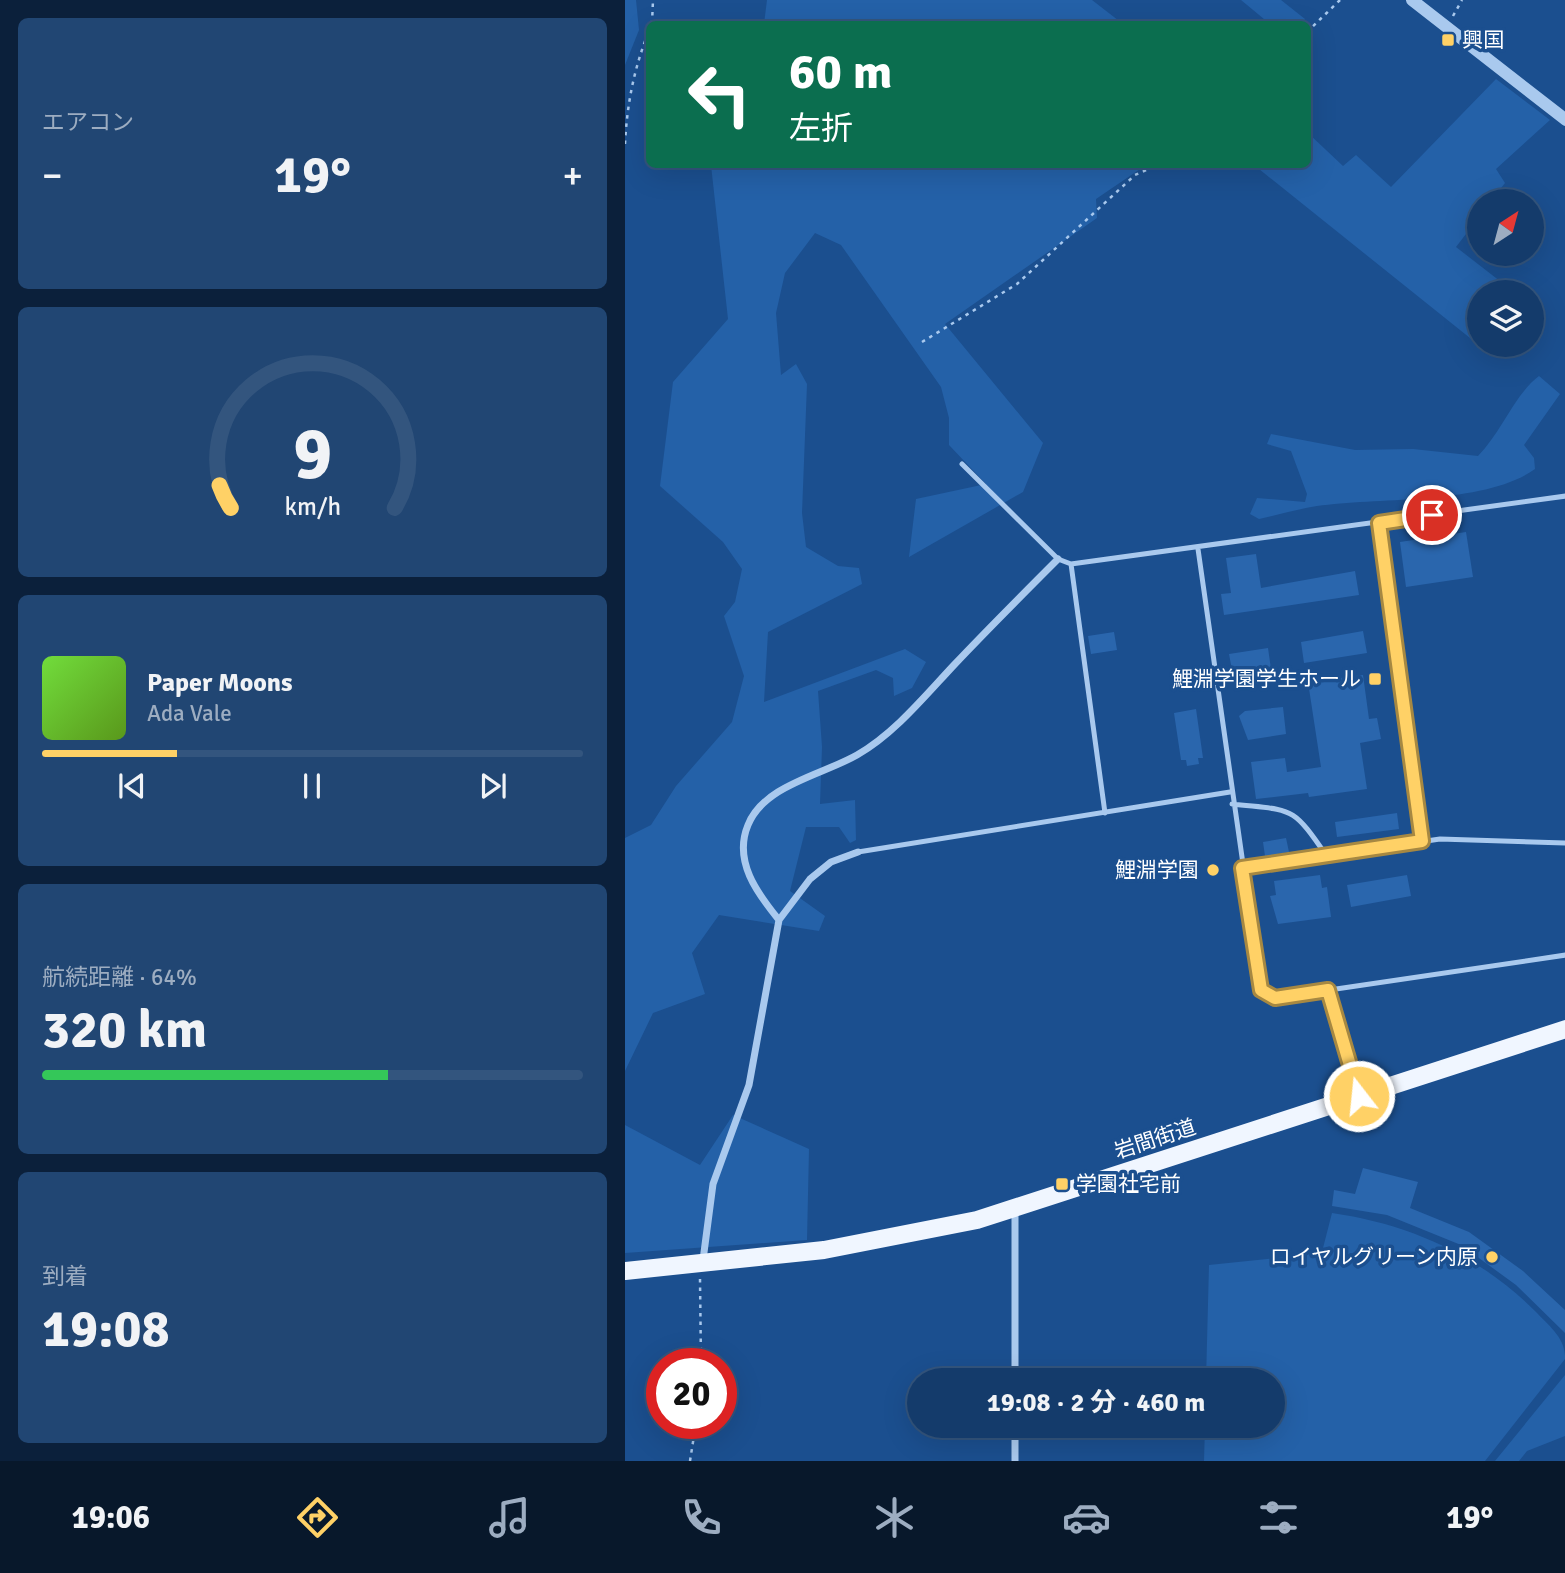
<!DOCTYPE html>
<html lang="ja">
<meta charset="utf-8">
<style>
body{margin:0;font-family:Signika,"Noto Sans JP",sans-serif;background:#214673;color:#f1f3f6;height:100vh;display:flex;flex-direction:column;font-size:26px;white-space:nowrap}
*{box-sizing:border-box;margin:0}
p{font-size:23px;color:#9dadc1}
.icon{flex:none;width:38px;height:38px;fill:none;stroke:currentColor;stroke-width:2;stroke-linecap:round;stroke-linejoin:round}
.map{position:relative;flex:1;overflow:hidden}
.sheet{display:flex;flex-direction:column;gap:18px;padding:18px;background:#0b203b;width:625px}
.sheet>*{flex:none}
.top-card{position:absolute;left:21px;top:21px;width:665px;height:147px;border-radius:10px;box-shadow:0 7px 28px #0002,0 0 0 2px #33557e;background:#0b6e4f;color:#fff;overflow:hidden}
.needle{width:46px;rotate:36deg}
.fabs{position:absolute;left:842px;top:189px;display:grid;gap:14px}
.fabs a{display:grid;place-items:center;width:77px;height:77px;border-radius:50%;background:#143b6b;box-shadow:0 7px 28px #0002,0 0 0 2px #33557e;font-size:35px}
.speed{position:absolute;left:21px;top:1348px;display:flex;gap:14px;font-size:35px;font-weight:700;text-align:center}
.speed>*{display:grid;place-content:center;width:91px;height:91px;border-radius:50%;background:#143b6b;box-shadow:0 7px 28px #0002,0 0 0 2px #33557e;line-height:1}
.speed .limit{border:10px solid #d22;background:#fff;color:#111}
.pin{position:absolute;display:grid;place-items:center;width:60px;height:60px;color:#fff;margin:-30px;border:4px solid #fff;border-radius:50%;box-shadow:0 2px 7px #0007}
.me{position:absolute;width:77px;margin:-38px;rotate:344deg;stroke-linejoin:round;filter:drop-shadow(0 0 5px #0008)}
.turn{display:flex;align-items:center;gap:24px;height:147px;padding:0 28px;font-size:32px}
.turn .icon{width:91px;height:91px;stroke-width:2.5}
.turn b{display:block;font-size:49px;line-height:60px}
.big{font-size:52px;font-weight:700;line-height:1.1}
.sheet .widget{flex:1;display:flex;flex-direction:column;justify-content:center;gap:10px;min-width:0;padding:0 24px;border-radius:10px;background:#214673}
.sheet .dial{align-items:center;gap:0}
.dial svg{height:182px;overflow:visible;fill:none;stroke:#33557e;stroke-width:7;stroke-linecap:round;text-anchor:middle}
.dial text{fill:#f1f3f6;stroke:none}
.song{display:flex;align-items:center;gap:21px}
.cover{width:84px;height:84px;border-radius:10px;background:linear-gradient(135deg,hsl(100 70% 55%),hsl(90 70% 35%))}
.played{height:7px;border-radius:4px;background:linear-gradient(90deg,#ffd166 25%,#33557e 25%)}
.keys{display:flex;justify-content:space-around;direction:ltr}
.heat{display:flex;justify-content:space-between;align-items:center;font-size:38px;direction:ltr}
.charge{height:10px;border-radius:5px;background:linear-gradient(90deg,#34c759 64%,#33557e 0)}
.trip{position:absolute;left:282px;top:1368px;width:378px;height:70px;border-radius:35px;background:#143b6b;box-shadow:0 7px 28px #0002,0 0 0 2px #33557e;font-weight:700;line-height:70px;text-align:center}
.tab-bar{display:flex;height:112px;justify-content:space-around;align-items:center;background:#08182b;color:#9dadc1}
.tab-bar .icon{width:49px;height:49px}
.tab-bar .current{color:#ffd166}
.tab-bar b{font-size:32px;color:#f1f3f6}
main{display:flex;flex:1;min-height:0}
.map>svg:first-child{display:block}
</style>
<main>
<section class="sheet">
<div class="widget"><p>エアコン</p>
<div class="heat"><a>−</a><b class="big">19°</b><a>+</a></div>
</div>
<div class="widget dial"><svg viewBox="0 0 100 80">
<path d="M14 69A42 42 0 1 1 86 69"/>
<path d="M14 69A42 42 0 0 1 9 59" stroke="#ffd166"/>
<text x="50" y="56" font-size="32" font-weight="700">9</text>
<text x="50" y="72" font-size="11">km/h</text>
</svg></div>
<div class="widget">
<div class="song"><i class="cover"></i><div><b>Paper Moons</b><p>Ada Vale</p></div></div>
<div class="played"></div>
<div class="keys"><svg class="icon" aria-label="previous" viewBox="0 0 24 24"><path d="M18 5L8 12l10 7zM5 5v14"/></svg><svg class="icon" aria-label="pause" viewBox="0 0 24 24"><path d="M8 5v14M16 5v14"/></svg><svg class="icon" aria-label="next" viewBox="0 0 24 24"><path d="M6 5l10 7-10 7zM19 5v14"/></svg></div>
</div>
<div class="widget"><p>航続距離 · 64%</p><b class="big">320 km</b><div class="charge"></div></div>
<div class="widget"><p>到着</p><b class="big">19:08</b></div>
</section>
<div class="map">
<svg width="941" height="1461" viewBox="0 0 941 1461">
<rect width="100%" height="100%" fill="#1b4f8f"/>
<path fill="#2461a8" d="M 0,0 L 11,0 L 14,30 L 0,65 Z
M 142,0 L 467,0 L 498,24 L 139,24 Z
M 616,0 L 656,0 L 680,19 L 676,24 L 645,24 Z
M 871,79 L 925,120 L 871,169 L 880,183 L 866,201 L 854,201 L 854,217 L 831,247 L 880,285 L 876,292 L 854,292 L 854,334 L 850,342 L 629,165 L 682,164 L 683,133 L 718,166 L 731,155 L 766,187 Z
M 86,165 L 521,165 L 471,199 L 472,218 L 320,324 L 418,443 L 398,492 L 284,557 L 291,499 L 361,484 L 324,445 L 324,418 L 316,387 L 216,245 L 190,233 L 160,273 L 151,313 L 156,375 L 171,364 L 182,384 L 177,513 L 181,547 L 213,566 L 234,568 L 237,584 L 143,632 L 139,702 L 280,649 L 301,662 L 287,688 L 269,696 L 268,678 L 251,670 L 193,691 L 197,747 L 195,804 L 230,800 L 231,840 L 225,843 L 214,827 L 181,827 L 165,891 L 200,916 L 194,931 L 94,915 L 67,953 L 80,994 L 28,1013 L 0,1071 L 0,838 L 26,825 L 51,786 L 107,722 L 119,676 L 99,616 L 110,602 L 117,569 L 98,542 L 35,486 L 48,382 L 103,319 Z
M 914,376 L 935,394 L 899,445 L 909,458 L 910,469 C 860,505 754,497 692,506 C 673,509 653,515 634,519 L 625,514 L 632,498 L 680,502 L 682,494 L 666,451 L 642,444 L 646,434 L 730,450 L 788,449 L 853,456 C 876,433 890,394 914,376 Z
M 108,1115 L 184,1149 L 182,1240 L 0,1253 L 0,1125 L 75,1165 Z
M 707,1213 C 784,1224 854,1255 910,1311 C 924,1326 941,1338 940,1359 L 860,1461 L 579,1461 L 580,1426 L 648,1426 L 648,1381 L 581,1381 L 584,1265 L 682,1255 L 698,1248 Z
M 940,1375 L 940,1436 L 902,1451 L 894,1461 L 870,1461 Z"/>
<path fill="#2a66ad" d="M 841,532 L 848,577 L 781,587 L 775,542 Z
M 631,554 L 636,588 L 730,571 L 734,595 L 599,615 L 596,594 L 606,593 L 601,558 Z
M 738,631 L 742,653 L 679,663 L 676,642 Z
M 489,632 L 492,650 L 466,654 L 463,636 Z
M 643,648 L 646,669 L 608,675 L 604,654 Z
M 738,675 L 744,719 L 752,718 L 756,739 L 735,743 L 742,789 L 684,797 L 683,793 L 631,799 L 626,762 L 660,758 L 662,772 L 696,767 L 683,682 Z
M 658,707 L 661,734 L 623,740 L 614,716 L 620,711 Z
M 571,709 L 578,758 L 573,758 L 574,764 L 562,766 L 561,760 L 556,760 L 549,713 Z
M 772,813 L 774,829 L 712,837 L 710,822 Z
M 661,838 L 664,852 L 640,856 L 638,842 Z
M 695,875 L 697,888 L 702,887 L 706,917 L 653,924 L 645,896 L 651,895 L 649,881 Z
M 782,875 L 786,896 L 726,907 L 722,885 Z
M 738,1168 L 793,1182 L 785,1208 L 844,1232 L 898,1271 L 941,1311 L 941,1334 L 891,1285 L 836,1245 L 762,1215 L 707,1206 L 709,1190 L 730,1194 Z"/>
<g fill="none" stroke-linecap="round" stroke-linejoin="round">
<path stroke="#a9c9ee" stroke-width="2.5" stroke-dasharray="3.5 5" stroke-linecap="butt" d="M 828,16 L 837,0
M 27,24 L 28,0
M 682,32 L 715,0
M 0,144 C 2,104 9,68 24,31
M 297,342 L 392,284 L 510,175 L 535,164
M 75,1279 L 76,1363
M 65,1461 L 71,1423"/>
<path stroke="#a9c9ee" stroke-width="5" d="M 337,464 L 433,559 L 446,564 L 941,496
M 754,523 L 797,841
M 573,549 L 636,990 L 650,998 L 941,955
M 446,564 L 480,813
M 607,804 C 668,811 666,804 701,855
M 233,852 L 605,792
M 617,868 L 815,839 L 941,843
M 703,990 L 734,1093"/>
<path stroke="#a9c9ee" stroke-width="7" d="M 154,920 C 132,893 108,861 123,825 C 139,785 197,775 232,755 C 269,734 300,696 329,665 C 363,629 398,594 433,559
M 390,1209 L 390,1381
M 78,1260 L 88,1184 L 124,1085 L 154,920 L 185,879 L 206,862 L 233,852
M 390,1461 L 390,1426"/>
<path stroke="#a9c9ee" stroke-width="12" d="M 787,0 L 941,120"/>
<path stroke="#f0f6ff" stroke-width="18" d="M 0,1271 L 199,1250 L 352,1220 L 941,1029"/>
</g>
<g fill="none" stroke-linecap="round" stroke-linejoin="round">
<defs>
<path id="route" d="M 734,1096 L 703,990 L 650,998 L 636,990 L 617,868 L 797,841 L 754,523 L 807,515"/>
</defs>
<use href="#route" stroke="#a68842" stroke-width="18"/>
<use href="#route" stroke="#ffd166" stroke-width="12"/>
</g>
<g fill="#ffd166" stroke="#1b4f8f" stroke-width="2.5">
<rect x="816" y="33" width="14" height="14" rx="3.5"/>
<rect x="743" y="672" width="14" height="14" rx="3.5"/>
<circle cx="588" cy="870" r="7"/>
<rect x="430" y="1177" width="14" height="14" rx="3.5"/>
<circle cx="867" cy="1257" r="7"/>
</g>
<g text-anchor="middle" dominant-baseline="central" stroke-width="7" stroke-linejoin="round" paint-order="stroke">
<g font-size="21" fill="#fff" stroke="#1b4f8f" text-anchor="end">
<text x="837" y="40" text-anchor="start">興国</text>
<text x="736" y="679">鯉淵学園学生ホール</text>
<text x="574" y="870">鯉淵学園</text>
<text x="451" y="1184" text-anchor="start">学園社宅前</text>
<text x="853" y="1257">ロイヤルグリーン内原</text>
</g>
<g font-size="21" fill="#fff" stroke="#1b4f8f">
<text transform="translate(530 1139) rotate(-18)">岩間街道</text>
</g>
</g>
</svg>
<div class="fabs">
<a><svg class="needle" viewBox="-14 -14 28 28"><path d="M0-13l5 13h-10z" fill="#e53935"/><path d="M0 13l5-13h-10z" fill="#9dadc1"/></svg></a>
<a><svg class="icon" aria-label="layers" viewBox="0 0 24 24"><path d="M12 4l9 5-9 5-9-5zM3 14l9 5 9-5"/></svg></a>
</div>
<div class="speed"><div class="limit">20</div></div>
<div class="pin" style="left:807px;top:515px;background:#d93025"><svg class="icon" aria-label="arrive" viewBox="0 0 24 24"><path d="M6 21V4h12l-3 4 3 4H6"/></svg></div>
<svg class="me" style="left:734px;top:1096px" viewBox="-20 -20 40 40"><circle r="17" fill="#ffd166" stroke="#fff" stroke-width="3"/><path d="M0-11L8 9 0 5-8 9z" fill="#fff"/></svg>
<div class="trip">19:08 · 2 分 · 460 m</div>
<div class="top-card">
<div class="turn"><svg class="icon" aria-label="left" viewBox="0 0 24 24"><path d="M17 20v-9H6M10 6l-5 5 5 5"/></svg><div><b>60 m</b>左折</div></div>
</div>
</div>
</main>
<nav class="tab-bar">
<b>19:06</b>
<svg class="icon current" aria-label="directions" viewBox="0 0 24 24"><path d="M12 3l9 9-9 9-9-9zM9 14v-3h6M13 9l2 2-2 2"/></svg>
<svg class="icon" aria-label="music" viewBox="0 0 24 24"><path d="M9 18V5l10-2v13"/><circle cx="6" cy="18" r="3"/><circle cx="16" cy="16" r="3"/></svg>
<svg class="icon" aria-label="phone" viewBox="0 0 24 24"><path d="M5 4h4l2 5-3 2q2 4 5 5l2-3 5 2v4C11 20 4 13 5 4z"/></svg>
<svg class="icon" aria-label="climate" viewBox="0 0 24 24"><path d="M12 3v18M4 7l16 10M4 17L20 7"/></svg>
<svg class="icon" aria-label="car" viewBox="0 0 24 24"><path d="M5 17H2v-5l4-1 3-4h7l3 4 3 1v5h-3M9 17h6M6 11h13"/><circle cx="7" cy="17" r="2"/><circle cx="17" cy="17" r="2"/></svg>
<svg class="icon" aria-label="filters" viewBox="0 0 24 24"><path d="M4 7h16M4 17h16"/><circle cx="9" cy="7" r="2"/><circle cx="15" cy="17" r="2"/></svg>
<b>19°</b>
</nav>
